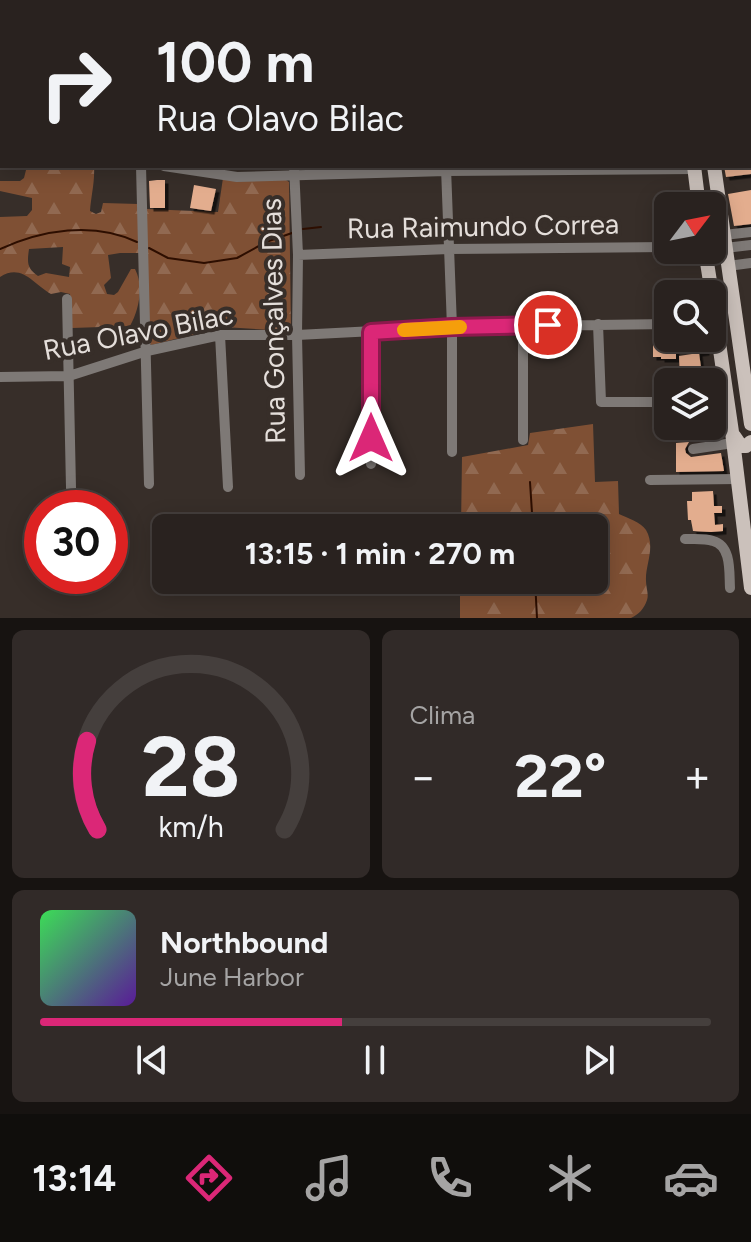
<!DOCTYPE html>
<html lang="pt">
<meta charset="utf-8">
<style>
body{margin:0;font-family:Figtree,sans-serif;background:#312a28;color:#f1f3f6;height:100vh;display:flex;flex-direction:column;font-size:30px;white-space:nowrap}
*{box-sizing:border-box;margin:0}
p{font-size:26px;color:#a5a4a4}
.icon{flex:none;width:44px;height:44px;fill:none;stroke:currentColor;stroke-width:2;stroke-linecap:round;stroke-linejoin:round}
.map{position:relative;height:618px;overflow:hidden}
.side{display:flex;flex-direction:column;gap:12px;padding:12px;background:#171311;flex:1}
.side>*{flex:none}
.top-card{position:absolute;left:0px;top:0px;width:752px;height:168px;box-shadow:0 4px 20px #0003,0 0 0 2px #453f3d;background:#29221f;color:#f1f3f6;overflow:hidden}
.needle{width:52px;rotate:58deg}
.tools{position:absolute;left:654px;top:192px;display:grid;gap:16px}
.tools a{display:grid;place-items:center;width:72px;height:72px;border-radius:12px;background:#29221f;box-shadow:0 4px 20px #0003,0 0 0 2px #453f3d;font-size:40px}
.speed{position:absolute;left:24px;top:490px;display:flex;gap:16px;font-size:40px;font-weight:700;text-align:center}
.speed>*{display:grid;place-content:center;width:104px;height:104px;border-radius:50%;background:#29221f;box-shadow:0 4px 20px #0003,0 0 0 2px #453f3d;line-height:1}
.speed .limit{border:12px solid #d22;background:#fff;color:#111}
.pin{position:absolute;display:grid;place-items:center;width:68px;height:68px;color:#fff;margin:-34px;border:4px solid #fff;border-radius:50%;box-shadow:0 2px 8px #0007}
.me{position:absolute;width:88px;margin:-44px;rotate:0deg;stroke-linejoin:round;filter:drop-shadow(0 0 6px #0008)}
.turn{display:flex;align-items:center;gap:28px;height:168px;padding:0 24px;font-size:36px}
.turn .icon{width:104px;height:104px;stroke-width:2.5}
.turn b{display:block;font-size:56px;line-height:68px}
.big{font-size:60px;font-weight:700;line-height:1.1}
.side .widget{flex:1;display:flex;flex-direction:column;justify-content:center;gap:12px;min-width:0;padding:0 28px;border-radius:12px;background:#312a28}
.side .dial{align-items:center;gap:0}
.dial svg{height:208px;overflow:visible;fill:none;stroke:#453f3d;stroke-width:7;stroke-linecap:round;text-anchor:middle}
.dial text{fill:#f1f3f6;stroke:none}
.song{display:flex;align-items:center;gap:24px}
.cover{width:96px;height:96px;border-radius:12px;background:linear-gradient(135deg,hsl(130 70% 55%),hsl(270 70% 35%))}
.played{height:8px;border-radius:4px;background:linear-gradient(90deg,#db2777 45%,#453f3d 45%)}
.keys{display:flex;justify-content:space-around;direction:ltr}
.heat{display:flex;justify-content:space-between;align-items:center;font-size:44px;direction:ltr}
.side .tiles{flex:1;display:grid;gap:12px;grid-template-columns:1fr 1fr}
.widget:last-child{grid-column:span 2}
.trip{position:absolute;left:152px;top:514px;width:456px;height:80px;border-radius:12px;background:#29221f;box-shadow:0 4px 20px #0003,0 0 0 2px #453f3d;font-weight:700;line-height:80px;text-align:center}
.tab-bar{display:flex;height:128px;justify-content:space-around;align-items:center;background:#100e0c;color:#a5a4a4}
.tab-bar .icon{width:56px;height:56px}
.tab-bar .selected{color:#db2777}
.tab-bar b{font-size:36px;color:#f1f3f6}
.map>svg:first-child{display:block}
</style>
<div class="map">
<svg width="751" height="618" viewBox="0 0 751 618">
<defs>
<pattern id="forest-firs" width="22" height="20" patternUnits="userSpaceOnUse" patternTransform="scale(2)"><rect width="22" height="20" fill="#7f5034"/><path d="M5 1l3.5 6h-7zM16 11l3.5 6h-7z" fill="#916951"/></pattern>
<filter id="shadow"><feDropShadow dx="3.5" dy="3.5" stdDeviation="0" flood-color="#0009"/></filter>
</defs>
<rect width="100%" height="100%" fill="#372e29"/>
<path fill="url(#forest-firs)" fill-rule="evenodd" d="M 27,166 L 94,166 C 95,182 91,196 90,211 L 96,214 L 101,212 L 103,203 L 138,204 L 140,253 L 120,253 L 108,255 L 111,278 L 104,285 L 107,294 L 114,295 L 118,292 L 131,269 L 135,269 C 144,286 139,310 130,326 L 72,328 L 70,294 L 61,292 L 51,294 C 33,284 22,263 0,277 L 0,217 L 27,216 L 32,210 L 32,198 L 0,191 L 0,181 L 20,181 L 24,178 ZM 63,247 L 62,264 L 70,267 L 69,277 L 46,273 L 38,276 C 27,268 27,263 29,249 Z
M 223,178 L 286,180 L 289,182 L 291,329 L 286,331 L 224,327 L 151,345 L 149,343 L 146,209 L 218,212 Z
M 593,424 L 595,482 L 618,481 L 619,514 C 627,518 641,522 646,530 C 656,547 645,565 646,581 C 646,588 649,594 647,600 C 644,609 639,614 631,618 L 460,618 L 460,580 L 594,580 L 594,528 L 461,528 L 462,457 L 528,445 L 530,433 Z"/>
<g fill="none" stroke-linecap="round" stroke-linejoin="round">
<path stroke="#2d0e00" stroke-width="2" d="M 303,229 L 321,227
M 149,248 L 168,258 L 204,263 L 237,258 L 266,242 L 292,233
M 0,249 C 42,230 93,221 137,242
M 530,482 L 533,528
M 535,580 L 537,618"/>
</g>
<path fill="#e3ad8e" filter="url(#shadow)" d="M 724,166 L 751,166 L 751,174 L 726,177 Z
M 157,180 L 165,180 L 165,208 L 150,208 L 149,181 Z
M 194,185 L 216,189 L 211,211 L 190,208 Z
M 751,190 L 751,224 L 734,226 L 728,194 Z
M 653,333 L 668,333 L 668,338 L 676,338 L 676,359 L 661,359 L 661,357 L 653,357 Z
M 689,338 L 705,338 L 706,352 L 699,353 L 703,382 L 680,382 L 679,356 L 692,354 Z
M 689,442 L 685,449 L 686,453 L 691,457 L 721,453 L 724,471 L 676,472 L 676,443 Z
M 713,491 L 714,506 L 722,506 L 722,513 L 714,513 L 715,525 L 723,524 L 723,531 L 711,532 L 693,531 L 691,520 L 688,520 L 687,501 L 692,501 L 692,492 Z"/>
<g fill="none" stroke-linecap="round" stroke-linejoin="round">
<path stroke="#7e7976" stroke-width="10" d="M 141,2 L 141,0
M 291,2 L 291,0
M 442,2 L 442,0
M 0,30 L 2,30
M 750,72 L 751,71
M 0,140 L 2,140
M 141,166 L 149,484
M 164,166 L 237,177 L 446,171 L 695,169
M 294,166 L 298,255 L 297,335 L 300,475
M 446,168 L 452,327 L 452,452
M 724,235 L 751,232
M 725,248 L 751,245
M 298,255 L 449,249 L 668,247
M 728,266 L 751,263
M 67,299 L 71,488
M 598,324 L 601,402 L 668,402
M 523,326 L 523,440
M 371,332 L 371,464
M 220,335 L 228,487
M 0,377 L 69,376 L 147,351 L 220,335 L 297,335 L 452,327 L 668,324
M 712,402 L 727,402
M 693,449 L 733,443
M 650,480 L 738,479
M 685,539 C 694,539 705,538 713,541 C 732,546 729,573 730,588"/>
<path stroke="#cbc1bb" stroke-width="14" d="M 668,0 L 669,2
M 689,0 L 690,2
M 694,166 L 699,206
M 714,166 L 751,424
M 705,250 L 712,294
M 712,295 L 732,432 L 751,588
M 734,436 L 741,446 L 746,446 L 751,442"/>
</g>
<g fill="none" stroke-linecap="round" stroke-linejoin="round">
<defs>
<path id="route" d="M 371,438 L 371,332 L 452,327 L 548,325"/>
</defs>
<use href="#route" stroke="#8e194d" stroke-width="20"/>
<use href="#route" stroke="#db2777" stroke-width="14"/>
<path stroke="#f59e0b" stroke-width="14" d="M 404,330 L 460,327"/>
</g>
<g text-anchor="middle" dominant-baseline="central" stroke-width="8" stroke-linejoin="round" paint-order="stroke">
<g font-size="28" fill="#e4deda" stroke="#372e29">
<text transform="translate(483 226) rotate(-1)">Rua Raimundo Correa</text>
<text transform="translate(273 321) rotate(-91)">Rua Gonçalves Dias</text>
<text transform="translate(138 332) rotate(-11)">Rua Olavo Bilac</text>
</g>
</g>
</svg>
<div class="tools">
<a><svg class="needle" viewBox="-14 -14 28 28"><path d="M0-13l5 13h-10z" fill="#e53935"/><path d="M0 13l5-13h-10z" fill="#a5a4a4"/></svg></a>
<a><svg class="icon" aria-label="search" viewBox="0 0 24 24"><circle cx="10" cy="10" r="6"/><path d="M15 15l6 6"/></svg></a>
<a><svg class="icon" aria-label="layers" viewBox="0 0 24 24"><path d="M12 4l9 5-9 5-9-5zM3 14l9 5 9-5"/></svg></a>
</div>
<div class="speed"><div class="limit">30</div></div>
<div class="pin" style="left:548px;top:325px;background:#d93025"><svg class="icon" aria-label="arrive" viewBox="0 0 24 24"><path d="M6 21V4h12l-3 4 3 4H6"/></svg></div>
<svg class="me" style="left:371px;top:438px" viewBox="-20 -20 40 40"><path d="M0-17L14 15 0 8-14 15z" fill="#db2777" stroke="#fff" stroke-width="4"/></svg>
<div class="trip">13:15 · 1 min · 270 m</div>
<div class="top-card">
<div class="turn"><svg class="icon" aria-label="right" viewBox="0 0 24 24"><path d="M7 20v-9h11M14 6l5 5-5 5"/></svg><div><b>100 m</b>Rua Olavo Bilac</div></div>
</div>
</div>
<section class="side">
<div class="tiles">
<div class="widget dial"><svg viewBox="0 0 100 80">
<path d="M14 69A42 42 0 1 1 86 69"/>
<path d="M14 69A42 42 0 0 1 10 35" stroke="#db2777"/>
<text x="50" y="56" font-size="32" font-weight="700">28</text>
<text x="50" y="72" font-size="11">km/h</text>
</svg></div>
<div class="widget"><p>Clima</p>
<div class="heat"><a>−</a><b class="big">22°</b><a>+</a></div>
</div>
<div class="widget">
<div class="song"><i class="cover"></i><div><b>Northbound</b><p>June Harbor</p></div></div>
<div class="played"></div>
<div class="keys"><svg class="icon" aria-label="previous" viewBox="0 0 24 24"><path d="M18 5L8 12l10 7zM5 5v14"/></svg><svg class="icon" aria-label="pause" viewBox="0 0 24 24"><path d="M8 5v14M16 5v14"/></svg><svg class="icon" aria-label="next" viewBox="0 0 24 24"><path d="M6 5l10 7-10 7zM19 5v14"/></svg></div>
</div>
</div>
</section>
<nav class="tab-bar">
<b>13:14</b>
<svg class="icon selected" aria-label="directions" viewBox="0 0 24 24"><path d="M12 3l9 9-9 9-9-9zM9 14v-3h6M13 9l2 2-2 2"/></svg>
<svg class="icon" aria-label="music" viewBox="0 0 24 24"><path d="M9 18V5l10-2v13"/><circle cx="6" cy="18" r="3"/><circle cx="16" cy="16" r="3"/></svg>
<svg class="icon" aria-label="phone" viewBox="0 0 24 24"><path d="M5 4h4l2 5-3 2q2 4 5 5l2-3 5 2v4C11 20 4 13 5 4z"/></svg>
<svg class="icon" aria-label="climate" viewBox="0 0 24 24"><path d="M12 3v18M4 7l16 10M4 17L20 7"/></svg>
<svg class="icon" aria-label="car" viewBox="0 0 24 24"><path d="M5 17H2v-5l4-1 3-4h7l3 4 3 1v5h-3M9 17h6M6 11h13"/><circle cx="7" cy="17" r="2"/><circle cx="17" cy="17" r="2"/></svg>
</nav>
